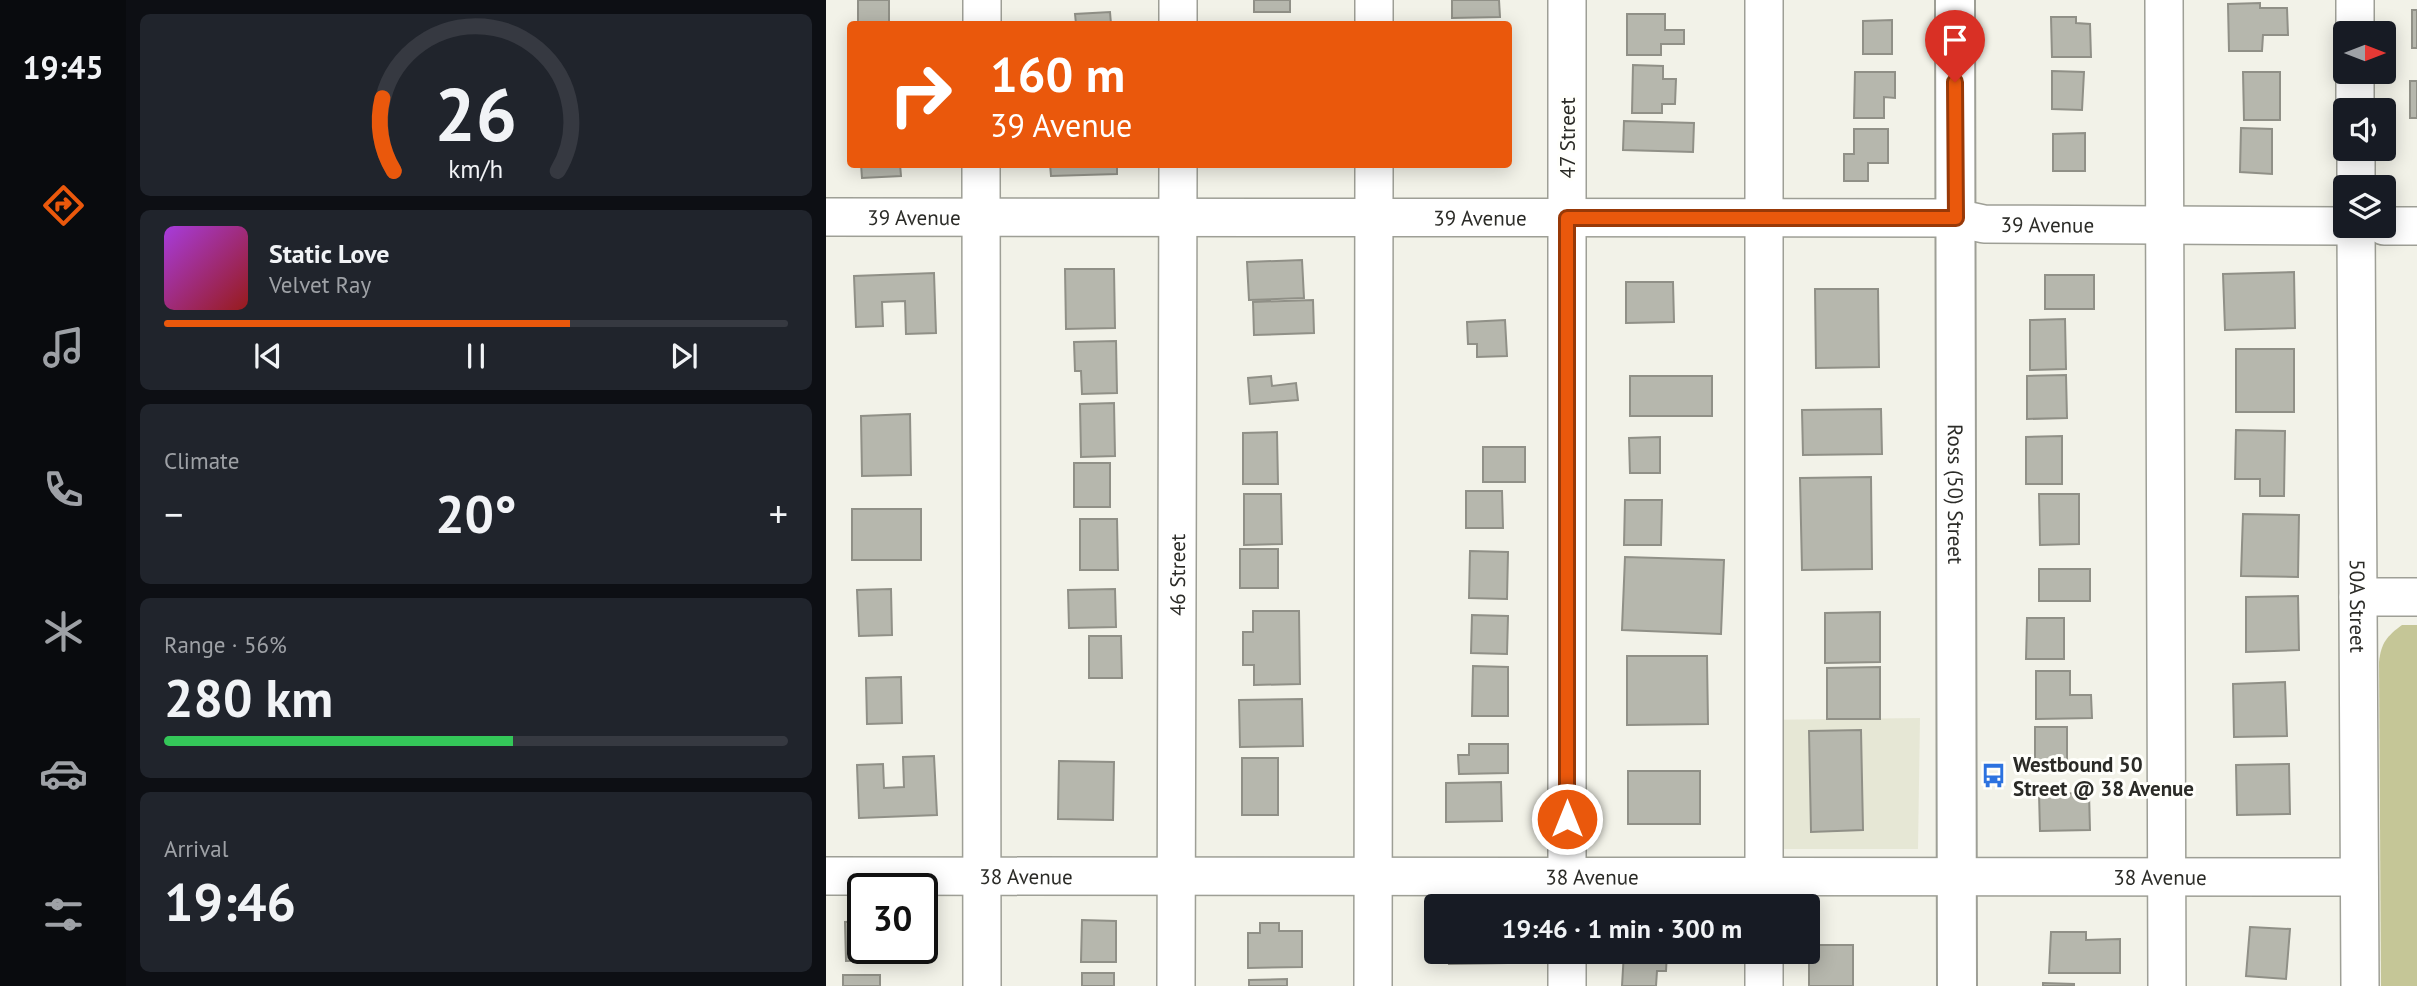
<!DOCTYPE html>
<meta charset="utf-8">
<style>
body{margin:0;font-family:"PT Sans",sans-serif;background:#20242c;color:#f1f3f6;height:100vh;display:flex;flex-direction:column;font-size:26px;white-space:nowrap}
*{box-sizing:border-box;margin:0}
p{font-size:23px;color:#9ea1a6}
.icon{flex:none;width:38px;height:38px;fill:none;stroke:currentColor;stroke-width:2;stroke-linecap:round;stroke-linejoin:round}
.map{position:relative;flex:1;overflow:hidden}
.details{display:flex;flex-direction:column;gap:14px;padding:14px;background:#0d0f14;width:700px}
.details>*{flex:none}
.top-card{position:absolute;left:21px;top:21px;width:665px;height:147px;border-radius:7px;box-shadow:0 4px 18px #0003;background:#ea580c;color:#fff;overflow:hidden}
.needle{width:46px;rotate:90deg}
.controls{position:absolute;left:1507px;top:21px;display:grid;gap:14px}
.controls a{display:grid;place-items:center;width:63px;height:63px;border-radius:7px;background:#171b24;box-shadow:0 4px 18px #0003;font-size:35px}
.speed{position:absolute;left:21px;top:873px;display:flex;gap:14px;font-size:35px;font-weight:700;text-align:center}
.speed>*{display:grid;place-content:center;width:91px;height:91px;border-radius:50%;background:#171b24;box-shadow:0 4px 18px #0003;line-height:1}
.speed .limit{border:4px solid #111;border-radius:10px;background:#fff;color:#111}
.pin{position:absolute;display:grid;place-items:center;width:60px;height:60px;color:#fff;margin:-72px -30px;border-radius:50% 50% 50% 0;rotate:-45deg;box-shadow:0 0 7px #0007}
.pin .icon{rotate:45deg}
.me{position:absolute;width:77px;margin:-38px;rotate:0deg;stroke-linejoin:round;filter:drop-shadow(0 0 5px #0008)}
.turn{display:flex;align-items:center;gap:24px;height:147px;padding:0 28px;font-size:32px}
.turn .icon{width:91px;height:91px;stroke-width:2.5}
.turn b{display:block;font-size:49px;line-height:60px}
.big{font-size:52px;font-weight:700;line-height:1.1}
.details .card{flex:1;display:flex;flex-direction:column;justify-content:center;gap:10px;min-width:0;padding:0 24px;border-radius:10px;background:#20242c}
.details .dial{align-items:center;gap:0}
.dial svg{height:182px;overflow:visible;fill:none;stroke:#363941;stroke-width:7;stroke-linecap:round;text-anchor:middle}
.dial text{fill:#f1f3f6;stroke:none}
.song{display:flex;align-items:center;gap:21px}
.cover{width:84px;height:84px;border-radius:10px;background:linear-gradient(135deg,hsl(280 70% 55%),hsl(0 70% 35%))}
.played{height:7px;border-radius:4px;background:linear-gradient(90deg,#ea580c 65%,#363941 65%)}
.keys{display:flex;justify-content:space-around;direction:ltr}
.heat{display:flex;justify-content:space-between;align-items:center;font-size:38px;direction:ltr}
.charge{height:10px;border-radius:5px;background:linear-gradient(90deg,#34c759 56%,#363941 0)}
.trip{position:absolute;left:598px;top:894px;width:396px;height:70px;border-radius:7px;background:#171b24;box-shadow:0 4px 18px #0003;font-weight:700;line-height:70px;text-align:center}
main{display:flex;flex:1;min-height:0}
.menu{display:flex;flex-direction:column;width:126px;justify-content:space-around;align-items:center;background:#090b0e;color:#9ea1a6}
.menu .icon{width:49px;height:49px}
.menu .on{color:#ea580c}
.menu b{font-size:32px;color:#f1f3f6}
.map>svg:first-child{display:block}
</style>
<main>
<nav class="menu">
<b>19:45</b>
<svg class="icon on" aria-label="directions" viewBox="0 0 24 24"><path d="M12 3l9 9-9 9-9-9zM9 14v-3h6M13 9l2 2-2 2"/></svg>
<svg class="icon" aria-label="music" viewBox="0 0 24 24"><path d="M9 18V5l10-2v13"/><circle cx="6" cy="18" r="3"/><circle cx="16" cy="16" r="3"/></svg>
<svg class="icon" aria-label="phone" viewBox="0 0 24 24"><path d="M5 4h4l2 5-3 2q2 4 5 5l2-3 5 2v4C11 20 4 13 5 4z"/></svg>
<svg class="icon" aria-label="climate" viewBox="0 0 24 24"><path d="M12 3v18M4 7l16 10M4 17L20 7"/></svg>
<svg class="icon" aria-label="car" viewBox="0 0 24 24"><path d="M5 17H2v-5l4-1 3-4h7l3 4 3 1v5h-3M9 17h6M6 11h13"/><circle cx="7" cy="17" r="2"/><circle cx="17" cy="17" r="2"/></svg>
<svg class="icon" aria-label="filters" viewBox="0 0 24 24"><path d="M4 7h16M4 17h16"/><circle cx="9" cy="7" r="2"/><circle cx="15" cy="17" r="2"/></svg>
</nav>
<section class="details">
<div class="card dial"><svg viewBox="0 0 100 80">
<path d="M14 69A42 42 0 1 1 86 69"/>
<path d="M14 69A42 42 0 0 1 9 37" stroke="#ea580c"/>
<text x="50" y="56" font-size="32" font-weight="700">26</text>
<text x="50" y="72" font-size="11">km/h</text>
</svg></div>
<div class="card">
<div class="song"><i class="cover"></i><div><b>Static Love</b><p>Velvet Ray</p></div></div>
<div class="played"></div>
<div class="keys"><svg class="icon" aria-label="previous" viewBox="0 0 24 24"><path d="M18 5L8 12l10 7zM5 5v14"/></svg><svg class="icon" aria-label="pause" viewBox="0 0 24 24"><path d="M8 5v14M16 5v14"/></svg><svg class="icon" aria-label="next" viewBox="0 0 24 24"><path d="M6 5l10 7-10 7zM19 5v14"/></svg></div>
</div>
<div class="card"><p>Climate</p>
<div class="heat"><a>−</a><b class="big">20°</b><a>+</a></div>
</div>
<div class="card"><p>Range · 56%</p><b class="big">280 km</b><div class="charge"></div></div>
<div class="card"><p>Arrival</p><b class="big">19:46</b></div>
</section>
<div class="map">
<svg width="1591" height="986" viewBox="0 0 1591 986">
<rect width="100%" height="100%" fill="#f2f2e8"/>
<path fill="#e6e7d5" d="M 1094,718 L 1092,849 L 931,849 L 929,720 Z"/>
<path fill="#c5c697" d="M 1576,625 L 1591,625 L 1591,986 L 1555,986 L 1553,662 C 1555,643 1561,636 1576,625 Z"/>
<path fill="#b6b7ad" stroke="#909087" stroke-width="2" d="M 32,0 L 63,0 L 63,24 L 32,24 Z
M 428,0 L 464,0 L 464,12 L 428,12 Z
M 626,0 L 673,0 L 674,17 L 626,18 Z
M 1434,3 L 1434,8 L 1461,8 L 1462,35 L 1437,35 L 1436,51 L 1403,51 L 1402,4 Z
M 1586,10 L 1591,10 L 1591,48 L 1586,48 Z
M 284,12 L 285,24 L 250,24 L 249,14 Z
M 801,14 L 839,14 L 839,30 L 858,30 L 858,44 L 835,44 L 835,55 L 801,55 Z
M 1225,17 L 1250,17 L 1250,23 L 1264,24 L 1265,57 L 1226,57 Z
M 1066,20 L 1066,54 L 1037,54 L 1037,21 Z
M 807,65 L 837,66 L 837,79 L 850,79 L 849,104 L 836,104 L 836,113 L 806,113 Z
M 1226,71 L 1258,72 L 1256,110 L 1226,109 Z
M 1029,72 L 1069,72 L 1069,98 L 1058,97 L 1058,118 L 1028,118 Z
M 1417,72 L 1454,72 L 1454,120 L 1418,120 Z
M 1584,81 L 1591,81 L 1591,118 L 1584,118 Z
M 798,121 L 868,123 L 867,152 L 797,150 Z
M 1415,128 L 1446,129 L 1446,174 L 1414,172 Z
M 1028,129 L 1062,129 L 1062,163 L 1042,163 L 1042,181 L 1018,181 L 1018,154 L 1028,154 Z
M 1259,133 L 1259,171 L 1227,171 L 1227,134 Z
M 35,164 L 74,164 L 75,176 L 36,178 Z
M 224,164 L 291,164 L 291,174 L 225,176 Z
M 476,260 L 478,298 L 423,300 L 421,262 Z
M 239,269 L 288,269 L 289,328 L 240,329 Z
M 1468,272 L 1469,328 L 1399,330 L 1397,274 Z
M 108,273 L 110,333 L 80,334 L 79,301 L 56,302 L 57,326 L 30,327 L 28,276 Z
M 1219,275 L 1268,275 L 1268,309 L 1219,309 Z
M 800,282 L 847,282 L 848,322 L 800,323 Z
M 989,289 L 1052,289 L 1053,367 L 990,368 Z
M 487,300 L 488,333 L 428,335 L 427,302 Z
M 1239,319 L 1240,369 L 1204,370 L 1204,320 Z
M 679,320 L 681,356 L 651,357 L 651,344 L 642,344 L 641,322 Z
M 290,341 L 291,393 L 256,394 L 255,371 L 249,371 L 248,342 Z
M 1410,349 L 1468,349 L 1468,412 L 1410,412 Z
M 1240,375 L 1241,418 L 1201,419 L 1201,376 Z
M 445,376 L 446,386 L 470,383 L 472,400 L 424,404 L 422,378 Z
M 804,376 L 886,376 L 886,416 L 804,416 Z
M 288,403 L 289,456 L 255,457 L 254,404 Z
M 1055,409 L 1056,454 L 977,455 L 976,410 Z
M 84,414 L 85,475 L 36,476 L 35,416 Z
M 1410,430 L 1459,431 L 1458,496 L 1434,496 L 1434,479 L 1409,479 Z
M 451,432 L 452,484 L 417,484 L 417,433 Z
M 1236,436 L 1236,484 L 1200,484 L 1200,437 Z
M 834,437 L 834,473 L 804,473 L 803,438 Z
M 657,447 L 699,447 L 699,482 L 657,482 Z
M 248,463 L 284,463 L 284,507 L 248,507 Z
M 1045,477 L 1046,569 L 976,570 L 974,478 Z
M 640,491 L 676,491 L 677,528 L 640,528 Z
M 418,494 L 455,494 L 456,544 L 418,545 Z
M 1213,494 L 1253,494 L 1253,544 L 1214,545 Z
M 799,500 L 836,500 L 835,545 L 798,545 Z
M 26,509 L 95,509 L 95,560 L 26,560 Z
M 1417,514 L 1473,515 L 1472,577 L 1415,576 Z
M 254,519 L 291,519 L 292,570 L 254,570 Z
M 414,549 L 452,549 L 452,588 L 414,588 Z
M 644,551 L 682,552 L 681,599 L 643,598 Z
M 799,557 L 898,560 L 895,634 L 796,630 Z
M 1213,569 L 1264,569 L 1264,601 L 1213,601 Z
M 65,589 L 66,635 L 33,636 L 31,590 Z
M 289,589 L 290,627 L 243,628 L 242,590 Z
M 1472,596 L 1473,650 L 1420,652 L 1420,597 Z
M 427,611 L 473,611 L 474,684 L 428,685 L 428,665 L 417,665 L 417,632 L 427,632 Z
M 1054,612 L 1054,662 L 999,663 L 999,613 Z
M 646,615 L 682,616 L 681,654 L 645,653 Z
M 1201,618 L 1238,618 L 1238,659 L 1200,659 Z
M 263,636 L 295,636 L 296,678 L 263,678 Z
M 801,656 L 881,656 L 882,724 L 801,725 Z
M 647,666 L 682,667 L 682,716 L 646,716 Z
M 1054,667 L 1054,719 L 1001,719 L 1001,668 Z
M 1210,671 L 1244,671 L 1244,695 L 1265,695 L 1266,718 L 1210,719 Z
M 75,677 L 76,723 L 41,724 L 40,678 Z
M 1459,682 L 1461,736 L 1408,737 L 1407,684 Z
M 476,699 L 477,746 L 414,747 L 413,700 Z
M 1209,727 L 1241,727 L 1241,768 L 1209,768 Z
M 1035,730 L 1037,830 L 985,832 L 983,731 Z
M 643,744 L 682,744 L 682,773 L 633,774 L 632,755 L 643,755 Z
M 108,756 L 111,815 L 33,818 L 31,765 L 57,764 L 58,788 L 78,787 L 77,757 Z
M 416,758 L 452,758 L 452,815 L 416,815 Z
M 233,761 L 288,762 L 287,820 L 232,819 Z
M 1463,764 L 1464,814 L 1411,815 L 1410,765 Z
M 802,771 L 874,771 L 874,824 L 802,824 Z
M 675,782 L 676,821 L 620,822 L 620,783 Z
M 1263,793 L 1264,830 L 1214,831 L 1213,794 Z
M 256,920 L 290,921 L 290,962 L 255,962 Z
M 37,921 L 37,948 L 50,948 L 51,960 L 20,961 L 19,922 Z
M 434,923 L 453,923 L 453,931 L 476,931 L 476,967 L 422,968 L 422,933 L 434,933 Z
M 1424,927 L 1464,929 L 1460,979 L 1420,976 Z
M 1225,932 L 1260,932 L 1260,940 L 1294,939 L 1294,973 L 1223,973 Z
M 983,945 L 1027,945 L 1027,986 L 983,986 Z
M 623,952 L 681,952 L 681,963 L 623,964 Z
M 798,952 L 841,952 L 840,971 L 831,971 L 830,986 L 796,986 Z
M 256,973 L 288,973 L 288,986 L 256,986 Z
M 17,975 L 54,975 L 54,986 L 17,986 Z
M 461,979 L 461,986 L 423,986 L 423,980 Z
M 1217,983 L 1248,984 L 1248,986 L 1217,986 Z"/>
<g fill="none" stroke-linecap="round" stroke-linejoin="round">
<defs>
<g id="minor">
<path d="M 548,0 L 548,24"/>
<path d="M 938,0 L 938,906"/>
<path d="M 1338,0 L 1341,986"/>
<path d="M 1529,0 L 1529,33"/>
<path d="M 156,24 L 156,0"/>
<path d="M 352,24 L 352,0"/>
<path d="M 1529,72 L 1529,110"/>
<path d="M 1530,149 L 1530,187"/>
<path d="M 155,164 L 156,986"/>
<path id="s1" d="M 0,217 L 1130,218 L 1158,224 L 1519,226"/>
<path id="s2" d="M 1530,226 L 1534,986"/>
<path d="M 1558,226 L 1591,226"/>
<path d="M 1532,597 L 1591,597"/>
<path id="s3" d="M 0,876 L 1533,877"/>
<path d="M 741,906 L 741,0"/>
<path d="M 741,952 L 741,986"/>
<path id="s4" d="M 350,986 L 352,164"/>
<path d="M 547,986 L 548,164"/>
<path d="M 938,986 L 938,952"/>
</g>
<g id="major">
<path id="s5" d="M 1129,0 L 1131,986"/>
</g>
</defs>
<use href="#minor" stroke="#9e9f96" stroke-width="40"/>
<use href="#major" stroke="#9e9f96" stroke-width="42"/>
<use href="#minor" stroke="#fff" stroke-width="37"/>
<use href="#major" stroke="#fff" stroke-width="38"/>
</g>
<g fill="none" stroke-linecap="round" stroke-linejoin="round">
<defs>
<path id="route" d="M 741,819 L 741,218 L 1130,218 L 1129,82"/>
</defs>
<use href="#route" stroke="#983908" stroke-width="18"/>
<use href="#route" stroke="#ea580c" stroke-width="12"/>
</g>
<defs>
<symbol id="bus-bare" viewBox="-9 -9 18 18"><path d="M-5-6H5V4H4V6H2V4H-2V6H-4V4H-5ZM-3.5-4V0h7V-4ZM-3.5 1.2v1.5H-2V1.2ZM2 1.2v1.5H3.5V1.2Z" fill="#2c72df" stroke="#fffffb" stroke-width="2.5" paint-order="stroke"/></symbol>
</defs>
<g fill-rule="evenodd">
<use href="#bus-bare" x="1150" y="758" width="35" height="35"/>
</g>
<g text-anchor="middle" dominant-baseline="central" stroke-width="6" stroke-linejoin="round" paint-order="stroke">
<g font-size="21" fill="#2b2b27" stroke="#fffffb">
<text transform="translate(741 138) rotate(-90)">47 Street</text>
<text stroke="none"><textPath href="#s1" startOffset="88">39 Avenue</textPath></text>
<text stroke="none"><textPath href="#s1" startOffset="654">39 Avenue</textPath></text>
<text stroke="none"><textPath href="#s1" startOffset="1222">39 Avenue</textPath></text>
<text stroke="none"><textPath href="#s5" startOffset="494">Ross (50) Street</textPath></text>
<text stroke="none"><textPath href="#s4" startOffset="411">46 Street</textPath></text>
<text stroke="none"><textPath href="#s2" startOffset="380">50A Street</textPath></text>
<text stroke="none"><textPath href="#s3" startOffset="200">38 Avenue</textPath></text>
<text stroke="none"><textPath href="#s3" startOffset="766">38 Avenue</textPath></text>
<text stroke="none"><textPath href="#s3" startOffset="1334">38 Avenue</textPath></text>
</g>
<g font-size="21" font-weight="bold" fill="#2b2b27" stroke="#fffffb" text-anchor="start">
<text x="1187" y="764">Westbound 50<tspan x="1187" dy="24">Street @ 38 Avenue</tspan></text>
</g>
</g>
</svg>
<div class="controls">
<a><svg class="needle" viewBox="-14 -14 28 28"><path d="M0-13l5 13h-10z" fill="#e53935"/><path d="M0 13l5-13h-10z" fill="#9ea1a6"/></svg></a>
<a><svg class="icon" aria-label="sound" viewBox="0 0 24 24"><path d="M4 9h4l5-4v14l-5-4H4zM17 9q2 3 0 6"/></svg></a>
<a><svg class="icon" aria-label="layers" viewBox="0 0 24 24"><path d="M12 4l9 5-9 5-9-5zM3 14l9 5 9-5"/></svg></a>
</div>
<div class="speed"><div class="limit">30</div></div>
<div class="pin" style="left:1129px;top:82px;background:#d93025"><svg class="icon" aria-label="arrive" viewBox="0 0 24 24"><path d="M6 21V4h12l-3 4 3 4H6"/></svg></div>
<svg class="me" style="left:741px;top:819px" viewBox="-20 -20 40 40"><circle r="17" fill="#ea580c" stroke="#fff" stroke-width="3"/><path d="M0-11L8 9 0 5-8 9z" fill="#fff"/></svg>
<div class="trip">19:46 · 1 min · 300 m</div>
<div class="top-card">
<div class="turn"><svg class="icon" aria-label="right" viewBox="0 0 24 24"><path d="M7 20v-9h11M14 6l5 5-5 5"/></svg><div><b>160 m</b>39 Avenue</div></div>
</div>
</div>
</main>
